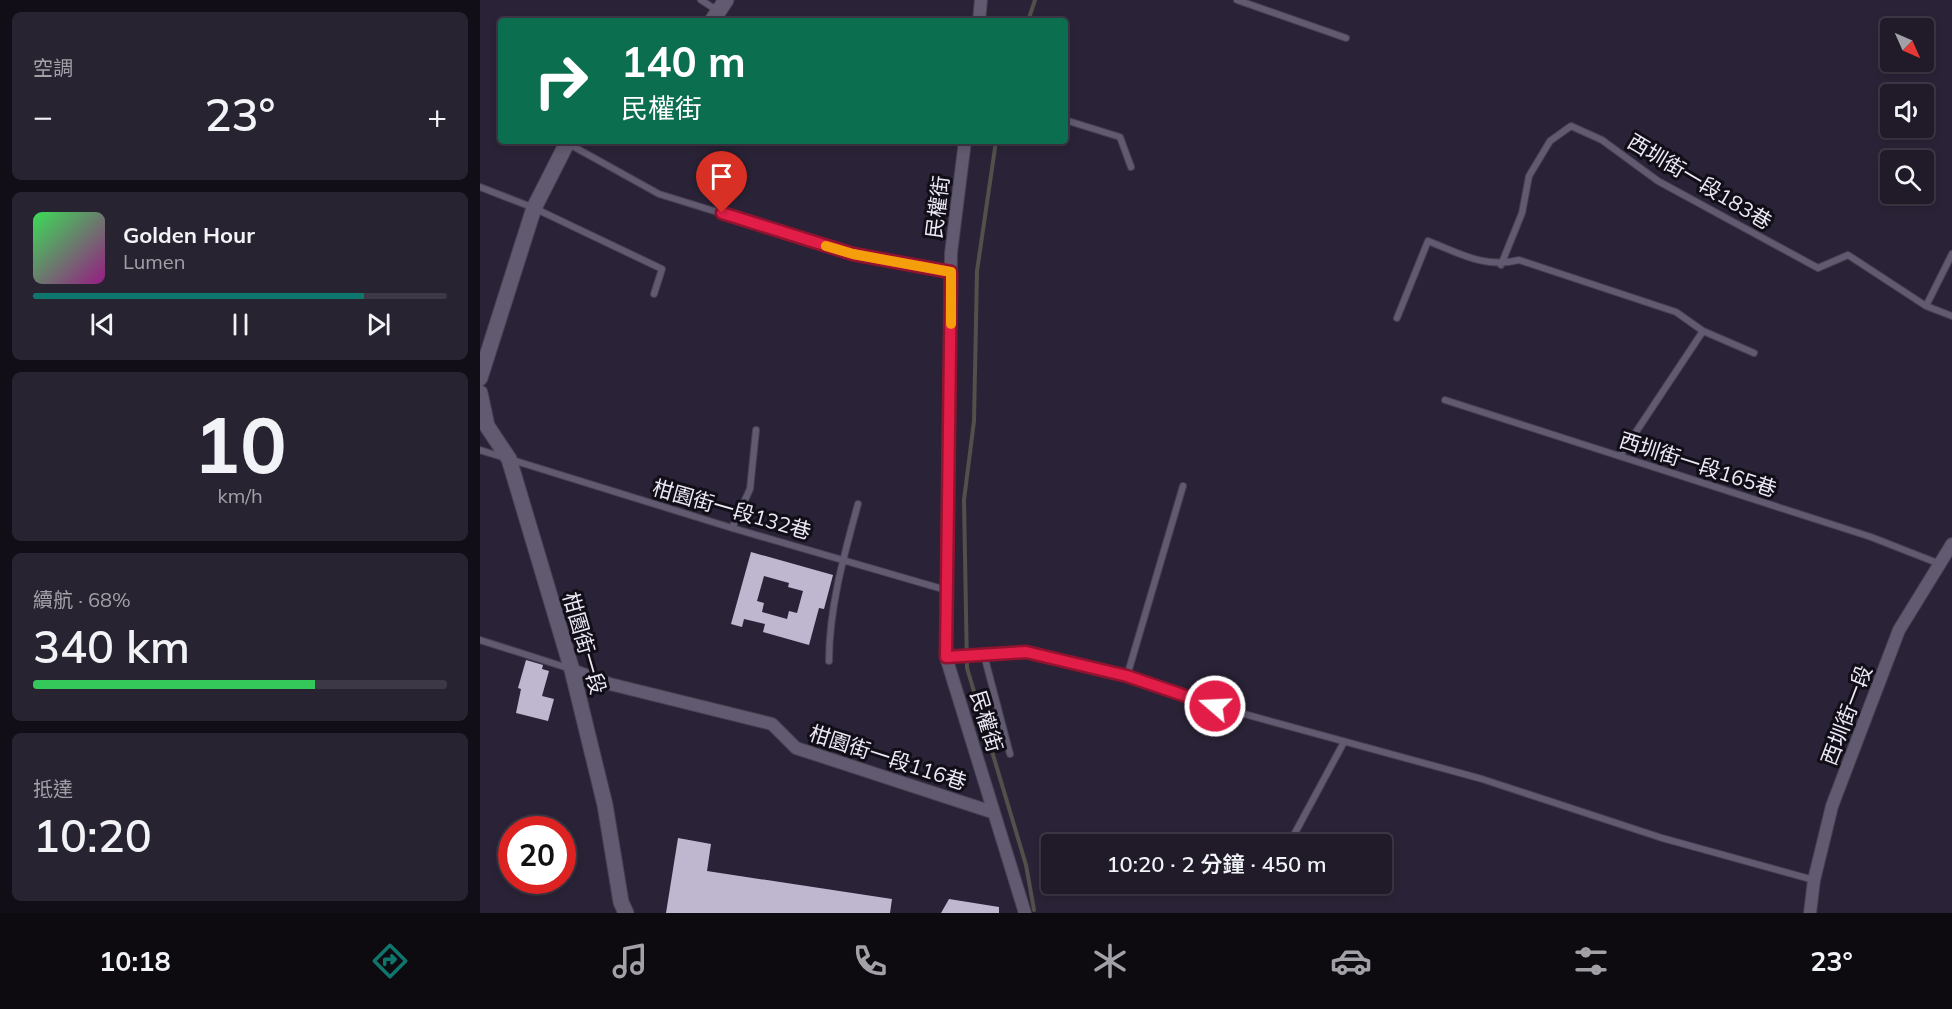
<!DOCTYPE html>
<html lang="zh-TW">
<meta charset="utf-8">
<style>
body{margin:0;font-family:Mulish,"Noto Sans TC",sans-serif;background:#282331;color:#f1f3f6;height:100vh;display:flex;flex-direction:column;font-size:22px;white-space:nowrap}
*{box-sizing:border-box;margin:0}
p{font-size:20px;color:#a2a1a8}
.icon{flex:none;width:33px;height:33px;fill:none;stroke:currentColor;stroke-width:2;stroke-linecap:round;stroke-linejoin:round}
.map{position:relative;flex:1;overflow:hidden}
.drawer{display:flex;flex-direction:column;gap:12px;padding:12px;background:#120e17;width:480px}
.drawer>*{flex:none}
.guide{position:absolute;left:18px;top:18px;width:570px;height:126px;border-radius:6px;box-shadow:0 3px 9px #0003,0 0 0 2px #3d3846;background:#0b6e4f;color:#fff;overflow:hidden}
.needle{width:39px;rotate:135deg}
.controls{position:absolute;left:1400px;top:18px;display:grid;gap:12px}
.controls a{display:grid;place-items:center;width:54px;height:54px;border-radius:6px;background:#201a29;box-shadow:0 3px 9px #0003,0 0 0 2px #3d3846;font-size:30px}
.speed{position:absolute;left:18px;top:816px;display:flex;gap:12px;font-size:30px;font-weight:700;text-align:center}
.speed>*{display:grid;place-content:center;width:78px;height:78px;border-radius:50%;background:#201a29;box-shadow:0 3px 9px #0003,0 0 0 2px #3d3846;line-height:1}
.speed .limit{border:9px solid #d22;background:#fff;color:#111}
.pin{position:absolute;display:grid;place-items:center;width:51px;height:51px;color:#fff;margin:-62px -26px;border-radius:50% 50% 50% 0;rotate:-45deg;box-shadow:0 0 6px #0007}
.pin .icon{rotate:45deg}
.me{position:absolute;width:66px;margin:-33px;rotate:289deg;stroke-linejoin:round;filter:drop-shadow(0 0 4px #0008)}
.turn{display:flex;align-items:center;gap:21px;height:126px;padding:0 24px;font-size:27px}
.turn .icon{width:78px;height:78px;stroke-width:2.5}
.turn b{display:block;font-size:42px;line-height:51px}
.big{font-size:45px;font-weight:600;line-height:1.1}
.drawer .tile{flex:1;display:flex;flex-direction:column;justify-content:center;gap:9px;min-width:0;padding:0 21px;border-radius:9px;background:#282331}
.drawer .dial{align-items:center;gap:0}
.dial b{font-size:78px;line-height:1}
.song{display:flex;align-items:center;gap:18px}
.cover{width:72px;height:72px;border-radius:9px;background:linear-gradient(135deg,hsl(130 70% 55%),hsl(310 70% 35%))}
.played{height:6px;border-radius:3px;background:linear-gradient(90deg,#0f766e 80%,#3d3846 80%)}
.keys{display:flex;justify-content:space-around;direction:ltr}
.heat{display:flex;justify-content:space-between;align-items:center;font-size:33px;direction:ltr}
.charge{height:9px;border-radius:4px;background:linear-gradient(90deg,#34c759 68%,#3d3846 0)}
.trip{position:absolute;left:561px;top:834px;width:351px;height:60px;border-radius:6px;background:#201a29;box-shadow:0 3px 9px #0003,0 0 0 2px #3d3846;font-weight:600;line-height:60px;text-align:center}
.tab-bar{display:flex;height:96px;justify-content:space-around;align-items:center;background:#0d0a10;color:#a2a1a8}
.tab-bar .icon{width:42px;height:42px}
.tab-bar .active{color:#0f766e}
.tab-bar b{font-size:27px;color:#f1f3f6}
main{display:flex;flex:1;min-height:0}
.map>svg:first-child{display:block}
</style>
<main>
<section class="drawer">
<div class="tile"><p>空調</p>
<div class="heat"><a>−</a><b class="big">23°</b><a>+</a></div>
</div>
<div class="tile">
<div class="song"><i class="cover"></i><div><b>Golden Hour</b><p>Lumen</p></div></div>
<div class="played"></div>
<div class="keys"><svg class="icon" aria-label="previous" viewBox="0 0 24 24"><path d="M18 5L8 12l10 7zM5 5v14"/></svg><svg class="icon" aria-label="pause" viewBox="0 0 24 24"><path d="M8 5v14M16 5v14"/></svg><svg class="icon" aria-label="next" viewBox="0 0 24 24"><path d="M6 5l10 7-10 7zM19 5v14"/></svg></div>
</div>
<div class="tile dial"><b>10</b><p>km/h</p></div>
<div class="tile"><p>續航 · 68%</p><b class="big">340 km</b><div class="charge"></div></div>
<div class="tile"><p>抵達</p><b class="big">10:20</b></div>
</section>
<div class="map">
<svg width="1472" height="913" viewBox="0 0 1472 913">
<rect width="100%" height="100%" fill="#2a2337"/>
<g fill="none" stroke-linecap="round" stroke-linejoin="round">
<path stroke="#51504a" stroke-width="4" d="M 548,21 L 555,0
M 516,141 L 497,271 L 494,421 L 484,500 L 487,668 L 546,865 L 554,910"/>
</g>
<path fill="#bfb7d0" fill-rule="evenodd" d="M 271,552 L 353,575 L 344,609 L 339,608 L 329,645 L 283,632 L 285,624 L 264,619 L 262,627 L 251,624 ZM 284,576 L 309,583 L 308,587 L 323,591 L 317,613 L 309,611 L 307,619 L 282,612 L 284,603 L 277,601 Z
M 46,660 L 63,665 L 62,669 L 69,671 L 62,696 L 74,699 L 68,721 L 36,713 L 41,689 L 38,688 Z
M 198,838 L 231,844 L 227,871 L 412,899 L 410,913 L 186,913 Z
M 469,899 L 519,907 L 519,913 L 461,913 Z"/>
<g fill="none" stroke-linecap="round" stroke-linejoin="round">
<defs>
<path id="lane" d="M 221,0 L 238,11
M 757,0 L 866,38
M 585,120 L 640,137 L 651,167
M 87,143 L 179,194 L 373,254 L 470,271
M 0,187 L 54,208 L 182,269 L 174,294
M 1021,265 L 1042,213 L 1049,176 L 1070,141 L 1091,126 L 1122,140 L 1178,181 L 1338,268 L 1368,255 L 1446,306 L 1472,316
M 1446,306 L 1472,254
M 917,318 L 948,241 C 979,253 1005,269 1039,260 L 1196,312 L 1223,331 L 1274,353
M 965,400 L 1391,537 L 1460,564
M 0,450 L 252,528 L 466,590
M 1140,456 L 1223,331
M 252,528 L 270,489 L 276,430
M 0,640 L 91,669
M 504,655 L 530,754
M 466,657 L 546,652 L 647,676 L 735,706 L 1002,779 L 1182,838 L 1334,880
M 349,661 C 349,608 364,555 378,504
M 647,676 L 703,486
M 809,844 L 864,742"/>
<path id="street" d="M 499,21 L 501,0
M 485,141 L 471,253 L 466,657 L 545,913
M 92,670 L 130,684 L 292,724 L 316,748 L 512,812
M 1330,913 L 1334,880 L 1352,806 L 1419,630 L 1472,544"/>
<path id="secondary" d="M 232,21 L 246,0
M 0,378 L 54,208 L 88,141
M 0,393 L 7,426 L 29,459 L 92,670 L 125,805 L 141,902 L 146,913"/>
</defs>
<use href="#lane" stroke="#474152" stroke-width="8"/>
<use href="#street" stroke="#474152" stroke-width="14"/>
<use href="#secondary" stroke="#474152" stroke-width="17"/>
<use href="#lane" stroke="#615a70" stroke-width="6"/>
<use href="#street" stroke="#615a70" stroke-width="12"/>
<use href="#secondary" stroke="#615a70" stroke-width="15"/>
</g>
<g fill="none" stroke-linecap="round" stroke-linejoin="round">
<defs>
<path id="route" d="M 242,213 L 373,254 L 471,272 L 466,657 L 546,652 L 647,676 L 735,706"/>
</defs>
<use href="#route" stroke="#92132f" stroke-width="15"/>
<use href="#route" stroke="#e11d48" stroke-width="10"/>
<path stroke="#f59e0b" stroke-width="10" d="M 346,246 L 373,254 L 471,272 L 471,324"/>
</g>
<g text-anchor="middle" dominant-baseline="central" stroke-width="6" stroke-linejoin="round" paint-order="stroke">
<g font-size="21" fill="#ece8f6" stroke="#110e17">
<text transform="translate(1220 181) rotate(31)">西圳街一段183巷</text>
<text transform="translate(457 207) rotate(-83)">民權街</text>
<text transform="translate(1218 464) rotate(18)">西圳街一段165巷</text>
<text transform="translate(252 509) rotate(16)">柑園街一段132巷</text>
<text transform="translate(105 643) rotate(74)">柑園街一段</text>
<text transform="translate(1366 715) rotate(-69)">西圳街一段</text>
<text transform="translate(507 721) rotate(73)">民權街</text>
<text transform="translate(408 757) rotate(18)">柑園街一段116巷</text>
</g>
</g>
</svg>
<div class="controls">
<a><svg class="needle" viewBox="-14 -14 28 28"><path d="M0-13l5 13h-10z" fill="#e53935"/><path d="M0 13l5-13h-10z" fill="#a2a1a8"/></svg></a>
<a><svg class="icon" aria-label="sound" viewBox="0 0 24 24"><path d="M4 9h4l5-4v14l-5-4H4zM17 9q2 3 0 6"/></svg></a>
<a><svg class="icon" aria-label="search" viewBox="0 0 24 24"><circle cx="10" cy="10" r="6"/><path d="M15 15l6 6"/></svg></a>
</div>
<div class="speed"><div class="limit">20</div></div>
<div class="pin" style="left:242px;top:213px;background:#d93025"><svg class="icon" aria-label="arrive" viewBox="0 0 24 24"><path d="M6 21V4h12l-3 4 3 4H6"/></svg></div>
<svg class="me" style="left:735px;top:706px" viewBox="-20 -20 40 40"><circle r="17" fill="#e11d48" stroke="#fff" stroke-width="3"/><path d="M0-11L8 9 0 5-8 9z" fill="#fff"/></svg>
<div class="trip">10:20 · 2 分鐘 · 450 m</div>
<div class="guide">
<div class="turn"><svg class="icon" aria-label="right" viewBox="0 0 24 24"><path d="M7 20v-9h11M14 6l5 5-5 5"/></svg><div><b>140 m</b>民權街</div></div>
</div>
</div>
</main>
<nav class="tab-bar">
<b>10:18</b>
<svg class="icon active" aria-label="directions" viewBox="0 0 24 24"><path d="M12 3l9 9-9 9-9-9zM9 14v-3h6M13 9l2 2-2 2"/></svg>
<svg class="icon" aria-label="music" viewBox="0 0 24 24"><path d="M9 18V5l10-2v13"/><circle cx="6" cy="18" r="3"/><circle cx="16" cy="16" r="3"/></svg>
<svg class="icon" aria-label="phone" viewBox="0 0 24 24"><path d="M5 4h4l2 5-3 2q2 4 5 5l2-3 5 2v4C11 20 4 13 5 4z"/></svg>
<svg class="icon" aria-label="climate" viewBox="0 0 24 24"><path d="M12 3v18M4 7l16 10M4 17L20 7"/></svg>
<svg class="icon" aria-label="car" viewBox="0 0 24 24"><path d="M5 17H2v-5l4-1 3-4h7l3 4 3 1v5h-3M9 17h6M6 11h13"/><circle cx="7" cy="17" r="2"/><circle cx="17" cy="17" r="2"/></svg>
<svg class="icon" aria-label="filters" viewBox="0 0 24 24"><path d="M4 7h16M4 17h16"/><circle cx="9" cy="7" r="2"/><circle cx="15" cy="17" r="2"/></svg>
<b>23°</b>
</nav>
